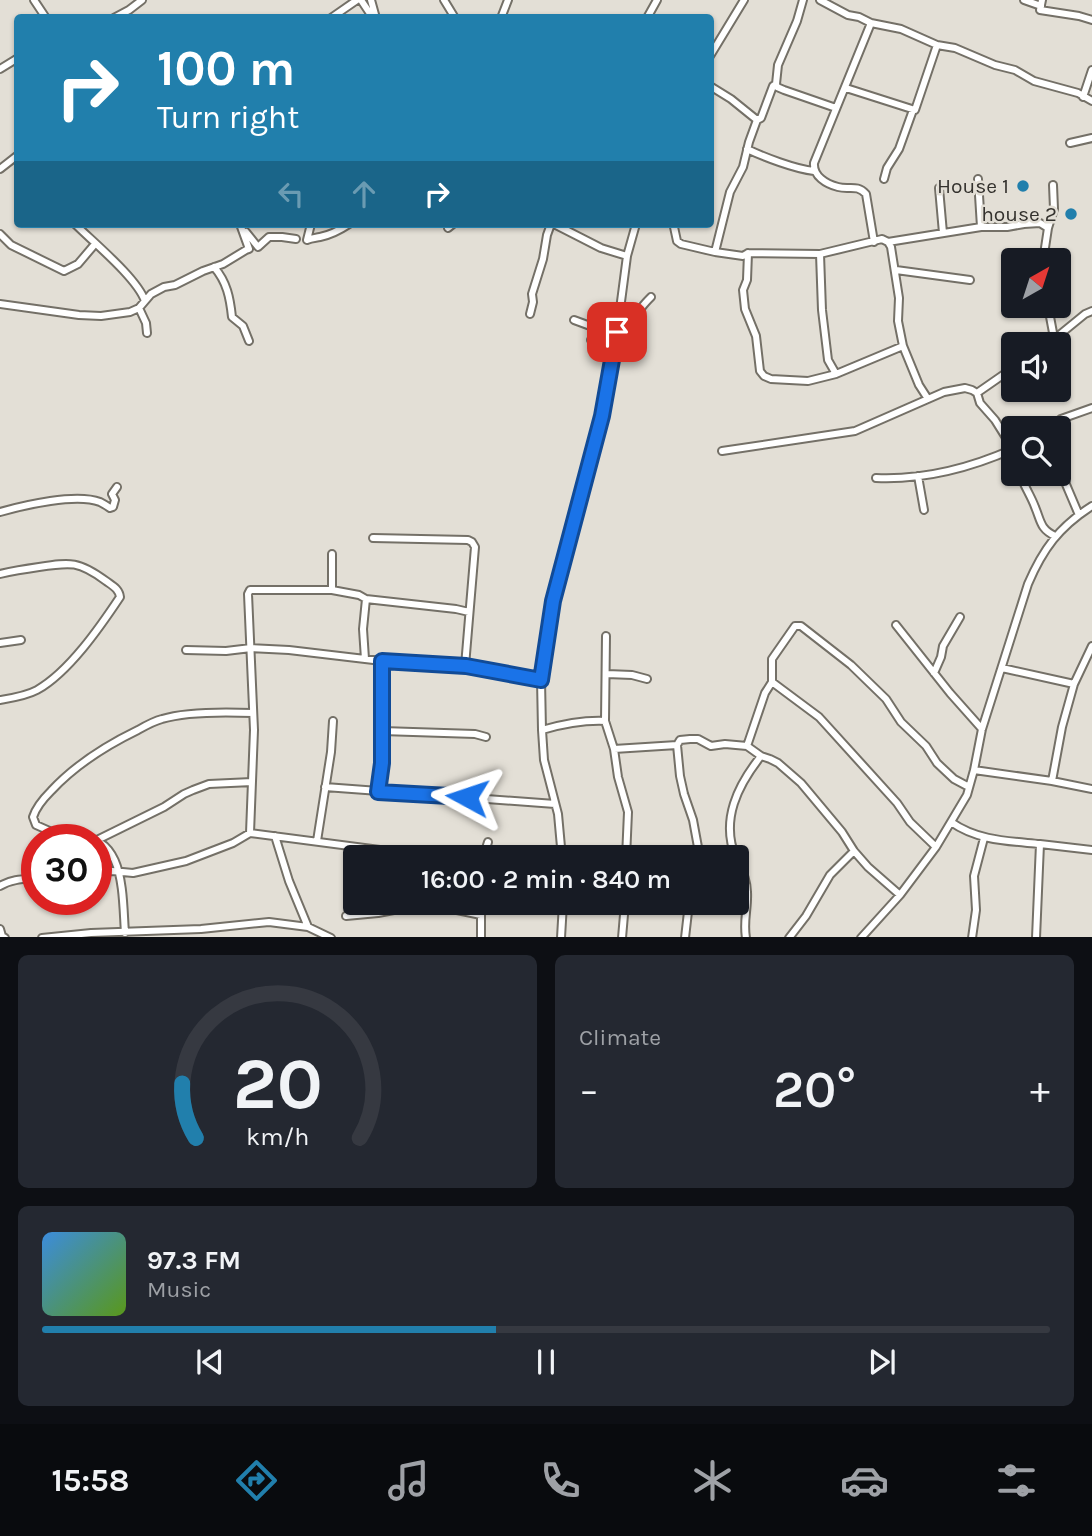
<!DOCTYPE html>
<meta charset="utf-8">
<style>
body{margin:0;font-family:Karla,sans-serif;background:#242831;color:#f1f3f6;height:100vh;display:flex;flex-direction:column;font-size:26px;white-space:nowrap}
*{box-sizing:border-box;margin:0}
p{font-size:23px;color:#9ea1a6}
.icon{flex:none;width:38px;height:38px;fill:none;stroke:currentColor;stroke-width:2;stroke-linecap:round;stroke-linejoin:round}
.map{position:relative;height:937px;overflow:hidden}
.drawer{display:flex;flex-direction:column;gap:18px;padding:18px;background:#0d0f14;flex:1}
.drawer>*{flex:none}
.top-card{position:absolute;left:14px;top:14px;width:700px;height:214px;border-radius:7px;box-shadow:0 2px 5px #0004;background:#217fac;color:#fff;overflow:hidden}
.needle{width:46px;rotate:39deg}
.fabs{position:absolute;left:1001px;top:248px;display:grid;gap:14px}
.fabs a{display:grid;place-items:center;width:70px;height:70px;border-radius:7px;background:#171b24;box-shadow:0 2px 5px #0004;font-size:35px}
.speed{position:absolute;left:21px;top:824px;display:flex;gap:14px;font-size:35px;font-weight:700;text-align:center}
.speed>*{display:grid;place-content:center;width:91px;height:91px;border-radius:50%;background:#171b24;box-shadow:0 2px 5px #0004;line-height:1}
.speed .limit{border:10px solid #d22;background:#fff;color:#111}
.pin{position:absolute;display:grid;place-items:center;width:60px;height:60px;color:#fff;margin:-30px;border-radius:14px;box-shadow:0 4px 10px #0006}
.me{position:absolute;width:77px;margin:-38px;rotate:275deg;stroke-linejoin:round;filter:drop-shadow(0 0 5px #0008)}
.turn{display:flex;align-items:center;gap:24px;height:147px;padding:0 28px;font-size:32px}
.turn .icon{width:91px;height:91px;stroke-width:2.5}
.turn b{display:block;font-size:49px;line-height:60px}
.lanes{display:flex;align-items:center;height:66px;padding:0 28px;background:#0003;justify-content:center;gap:35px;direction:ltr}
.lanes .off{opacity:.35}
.big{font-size:52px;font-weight:600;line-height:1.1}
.drawer .widget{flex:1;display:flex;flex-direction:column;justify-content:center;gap:10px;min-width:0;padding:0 24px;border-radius:10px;background:#242831}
.drawer .dial{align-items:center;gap:0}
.dial svg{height:182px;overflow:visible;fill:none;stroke:#363941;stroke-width:7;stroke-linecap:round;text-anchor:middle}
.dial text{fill:#f1f3f6;stroke:none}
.song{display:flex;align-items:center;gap:21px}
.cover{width:84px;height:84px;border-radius:10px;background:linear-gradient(135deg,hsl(210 70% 55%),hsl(90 70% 35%))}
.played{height:7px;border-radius:4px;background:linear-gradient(90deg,#217fac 45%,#363941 45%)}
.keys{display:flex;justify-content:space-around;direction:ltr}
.heat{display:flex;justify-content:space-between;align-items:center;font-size:38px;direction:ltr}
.drawer .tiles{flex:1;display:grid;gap:18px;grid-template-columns:1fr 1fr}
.widget:last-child{grid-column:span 2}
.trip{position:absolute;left:343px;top:845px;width:406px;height:70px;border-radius:7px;background:#171b24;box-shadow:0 2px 5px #0004;font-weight:600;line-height:70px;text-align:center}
.dock{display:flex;height:112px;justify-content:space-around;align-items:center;background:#090b0e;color:#9ea1a6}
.dock .icon{width:49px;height:49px}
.dock .active{color:#217fac}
.dock b{font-size:32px;color:#f1f3f6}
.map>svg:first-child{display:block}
</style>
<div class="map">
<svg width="1092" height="938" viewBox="0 0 1092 938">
<rect width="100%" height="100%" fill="#e3dfd6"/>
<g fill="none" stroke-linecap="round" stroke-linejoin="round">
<defs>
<path id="minor" d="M 34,0 L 46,18
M 361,0 L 373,18
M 371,0 L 376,18
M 444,0 L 455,18
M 820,0 L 848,15 L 859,17 L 871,23 L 901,29 L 937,45 L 955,48 L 995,65 L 1015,70 L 1034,81 L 1078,93 L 1092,101
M 1024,0 L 1041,6
M 1042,0 L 1040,10 L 1079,16 L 1092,20
M 114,18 L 129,10 L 142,0
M 331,18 L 357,0
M 501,18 L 508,0
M 647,18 L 657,0
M 871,23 L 814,163 C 813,176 826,184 838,187 C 849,190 857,184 866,194 L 874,242
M 710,56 L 744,0
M 0,69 L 18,58
M 776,84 L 778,65 L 797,21 L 803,0
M 710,86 L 731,99 L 757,120
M 846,88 L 915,110 L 937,45
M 1083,97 L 1092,70
M 1070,143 L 1092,138
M 747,149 C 764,157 795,169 814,171
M 0,169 L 18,155
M 884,179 L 887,168 L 899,149 L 913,110
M 978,179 L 981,227
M 939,188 L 943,233
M 75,224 C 93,242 137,278 145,301
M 311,224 L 307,240 C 311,238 315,238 320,237 C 330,235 340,230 349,224
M 554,224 L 601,248 L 627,256
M 674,227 L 677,241 L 681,244 L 715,252 L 743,256 L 748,253 L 820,254 L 882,239 L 888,242 L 891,247 L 899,298 L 898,321 L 903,346 L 919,385 L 928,399
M 448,228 L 453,224
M 246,232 L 258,247 L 269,237 L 282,237 L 296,239
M 0,234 L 11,245 L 64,271 L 78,264 L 95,244
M 888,242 L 981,227 L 1007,227 L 1024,224 L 1040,223 L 1048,228
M 715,252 L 730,192 L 743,167 L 749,142 L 757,120 L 761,118 L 773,86 L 776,84 L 777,87 L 784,90 L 836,108
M 748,253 L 747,280 L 743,290 L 745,309 L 756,336 L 760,371 L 764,376 L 771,379 L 808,381 L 836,374 L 903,346
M 820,254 L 822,310 L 828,360 L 836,374
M 1043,261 L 1048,228 L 1054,209 L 1053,185
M 214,267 C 227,282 230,298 232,317 L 243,326 L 249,341
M 896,270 L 970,280
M 0,304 L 79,315 L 101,316 L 130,312 L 139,308 L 151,294 L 164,287 L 175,285 L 203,271 L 223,264 L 246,250 L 249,249 L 240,224
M 1048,306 L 1054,338
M 139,308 L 146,323 L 147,333
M 530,314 L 533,302 L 532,294 L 543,259 L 547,235 L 551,224
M 574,320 L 593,327 L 610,340
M 617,332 C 636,333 634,319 642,307 C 645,303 648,300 651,297
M 591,340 L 607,340
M 1047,345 L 1085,314 L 1092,311
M 977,393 L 1013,368
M 1048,429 L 1061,419 L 1092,408
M 722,451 L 855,431 L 944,392 L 965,388 L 972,390 L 977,393 L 980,403 L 995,420 L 1005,436 L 1013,455
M 1059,468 L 1079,515
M 1020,474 C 1024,486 1031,496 1035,507 C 1041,521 1040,529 1055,536
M 918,476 L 924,510
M 876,478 C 923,480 970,468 1013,449
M 0,512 C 25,505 76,493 100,502 C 104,504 107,506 110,508 L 113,507 L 115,500 L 112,494 L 117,487
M 373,538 L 468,540 L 472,542 L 475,547 L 465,666
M 332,554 L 332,590
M 0,574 C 13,571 25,569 39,567 C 71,562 79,561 106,581 C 113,586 119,589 120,597 C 100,627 69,672 37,690 C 26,696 12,698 0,700
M 896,625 L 950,693 L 982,729
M 606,636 L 605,721 L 614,749 L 618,777 L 628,812 L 626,858
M 0,643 L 21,640
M 186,650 L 226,651 L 251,648 L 289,650 L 382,661 L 465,666 L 541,680
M 365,659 L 363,629 L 366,599
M 1002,668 L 1074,684
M 934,673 L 941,657 L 943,646 L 960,617
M 607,674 L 632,675 L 647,679
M 772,682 L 819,717 L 897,803 L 910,822 L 936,847
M 542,730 C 563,724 583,720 605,721
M 382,731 L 475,734 L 486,737
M 677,745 L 680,776 L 684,794 L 693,820 L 700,858
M 747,746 L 765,693 L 772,682 L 772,659 L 795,626 L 801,626 L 851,665 L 886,699 L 901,722 L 926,746 L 937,763 L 954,779 L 969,787
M 614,749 L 677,745 L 680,740 L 690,739 L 698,739 L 711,746 L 725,744 L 747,746 L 761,756 L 770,759 L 778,763 L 801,783 L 842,832 L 854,851 L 868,867 L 900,895
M 974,770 L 1052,781 L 1062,727 L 1074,684 L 1092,646
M 1052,781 L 1092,789
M 325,787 L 555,804
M 378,792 L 382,763 L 382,661
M 951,822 C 978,841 1009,841 1040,844 L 1036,938
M 250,833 L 254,730 L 248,594 L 250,590 L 332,590 L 359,595 L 366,599 L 456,609 L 469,612
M 275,836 L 289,881 L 308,927
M 68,838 C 126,828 122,893 125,933
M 70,840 L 36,825 L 33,817 C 36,807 43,799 51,791 C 76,764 105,746 138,730 C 145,726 154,721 162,719 C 185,712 228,712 253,713
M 97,840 L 164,807 L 184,794 L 193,790 L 209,784 L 252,782
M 317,841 L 331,752 L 333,721
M 1040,844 L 1092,850
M 483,858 L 488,842
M 562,858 L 558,814 L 544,760 L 542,730 L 541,680 L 546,636 L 553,601 L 605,401 L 617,332 L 627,256 L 636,224
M 736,858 C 720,820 738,785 761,756
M 737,859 C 742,869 747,881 747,892 C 748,908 743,921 746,938
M 96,873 L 112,871 L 133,873 L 186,861 L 233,843 L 250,833 L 441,858
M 0,886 C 11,879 25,879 37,878
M 708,903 L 746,907
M 346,916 L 378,913 L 420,905 L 433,905 L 481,915
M 0,929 L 2,936 L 5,938
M 42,938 L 91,933 L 201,929 L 269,922 L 308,927 L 331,938
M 481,938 L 481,915 L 484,903
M 561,938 L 563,903
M 622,938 L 625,903
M 685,938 L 689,903
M 789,938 L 806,916 L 830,875 L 854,851
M 861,938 L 900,895 L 936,847 L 967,795 L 974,770 L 982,729 L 1028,584 C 1043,549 1059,527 1092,506
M 972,938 L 976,910 L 974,876 L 984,838"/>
</defs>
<use href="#minor" stroke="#747067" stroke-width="10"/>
<use href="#minor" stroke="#fff" stroke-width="6"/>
</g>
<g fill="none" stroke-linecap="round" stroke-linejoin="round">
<defs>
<path id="route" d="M 467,797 L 378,792 L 382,763 L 382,661 L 466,666 L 541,680 L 553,601 L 602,416 L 617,332"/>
</defs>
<use href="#route" stroke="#114b97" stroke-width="18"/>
<use href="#route" stroke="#1a73e8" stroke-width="12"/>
</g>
<g fill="#217fac" stroke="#e3dfd6" stroke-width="2.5">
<circle cx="1023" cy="186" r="7"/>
<circle cx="1071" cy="214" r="7"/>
</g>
<g text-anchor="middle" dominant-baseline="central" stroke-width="5" stroke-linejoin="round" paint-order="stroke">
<g font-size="21" fill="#34322e" stroke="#e3dfd6" text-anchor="end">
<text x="1009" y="186">House 1</text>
<text x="1057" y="214">house 2</text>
</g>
</g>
</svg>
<div class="fabs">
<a><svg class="needle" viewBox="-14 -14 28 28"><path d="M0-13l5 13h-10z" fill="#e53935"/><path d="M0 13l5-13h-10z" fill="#9ea1a6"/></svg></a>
<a><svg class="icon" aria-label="sound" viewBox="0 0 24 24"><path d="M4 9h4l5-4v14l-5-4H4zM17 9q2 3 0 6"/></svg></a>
<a><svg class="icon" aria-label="search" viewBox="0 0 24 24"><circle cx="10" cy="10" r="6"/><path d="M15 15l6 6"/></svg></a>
</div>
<div class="speed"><div class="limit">30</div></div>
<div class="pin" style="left:617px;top:332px;background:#d93025"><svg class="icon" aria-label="arrive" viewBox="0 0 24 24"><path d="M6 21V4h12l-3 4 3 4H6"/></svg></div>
<svg class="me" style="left:467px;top:797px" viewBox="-20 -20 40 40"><path d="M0-17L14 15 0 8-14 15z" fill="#1a73e8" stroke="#fff" stroke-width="4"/></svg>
<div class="trip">16:00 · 2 min · 840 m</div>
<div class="top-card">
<div class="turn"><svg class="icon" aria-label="right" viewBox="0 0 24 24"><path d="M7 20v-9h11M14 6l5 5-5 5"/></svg><div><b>100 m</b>Turn right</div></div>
<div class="lanes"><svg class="icon off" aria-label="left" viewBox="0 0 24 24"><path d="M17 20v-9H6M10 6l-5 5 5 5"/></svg><svg class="icon off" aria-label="ahead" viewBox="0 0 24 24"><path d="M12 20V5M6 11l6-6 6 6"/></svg><svg class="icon" aria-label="right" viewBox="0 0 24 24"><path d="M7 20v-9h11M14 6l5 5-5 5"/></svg></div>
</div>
</div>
<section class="drawer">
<div class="tiles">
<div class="widget dial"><svg viewBox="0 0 100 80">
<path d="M14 69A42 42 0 1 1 86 69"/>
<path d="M14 69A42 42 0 0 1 8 45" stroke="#217fac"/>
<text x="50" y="56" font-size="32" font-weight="700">20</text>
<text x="50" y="72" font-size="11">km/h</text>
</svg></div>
<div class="widget"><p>Climate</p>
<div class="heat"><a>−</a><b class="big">20°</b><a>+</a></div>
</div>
<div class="widget">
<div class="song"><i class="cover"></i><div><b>97.3 FM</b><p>Music</p></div></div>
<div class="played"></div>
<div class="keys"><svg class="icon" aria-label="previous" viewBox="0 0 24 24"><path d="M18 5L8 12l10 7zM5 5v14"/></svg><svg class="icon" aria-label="pause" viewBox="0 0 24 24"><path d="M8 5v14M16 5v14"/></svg><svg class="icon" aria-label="next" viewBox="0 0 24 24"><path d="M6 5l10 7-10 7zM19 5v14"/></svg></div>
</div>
</div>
</section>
<nav class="dock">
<b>15:58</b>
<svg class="icon active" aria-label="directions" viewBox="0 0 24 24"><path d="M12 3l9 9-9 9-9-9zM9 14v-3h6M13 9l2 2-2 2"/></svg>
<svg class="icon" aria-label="music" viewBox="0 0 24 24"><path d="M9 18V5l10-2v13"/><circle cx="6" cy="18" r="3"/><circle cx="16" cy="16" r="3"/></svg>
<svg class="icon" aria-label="phone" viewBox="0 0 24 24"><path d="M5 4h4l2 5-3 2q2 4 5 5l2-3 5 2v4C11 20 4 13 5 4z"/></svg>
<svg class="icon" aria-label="climate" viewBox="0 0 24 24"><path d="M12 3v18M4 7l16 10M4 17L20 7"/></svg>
<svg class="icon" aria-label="car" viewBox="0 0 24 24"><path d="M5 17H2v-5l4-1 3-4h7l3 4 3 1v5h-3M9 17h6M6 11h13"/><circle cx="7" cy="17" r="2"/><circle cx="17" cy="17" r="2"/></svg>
<svg class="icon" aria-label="filters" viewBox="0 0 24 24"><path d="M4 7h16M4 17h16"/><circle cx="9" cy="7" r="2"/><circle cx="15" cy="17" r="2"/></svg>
</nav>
